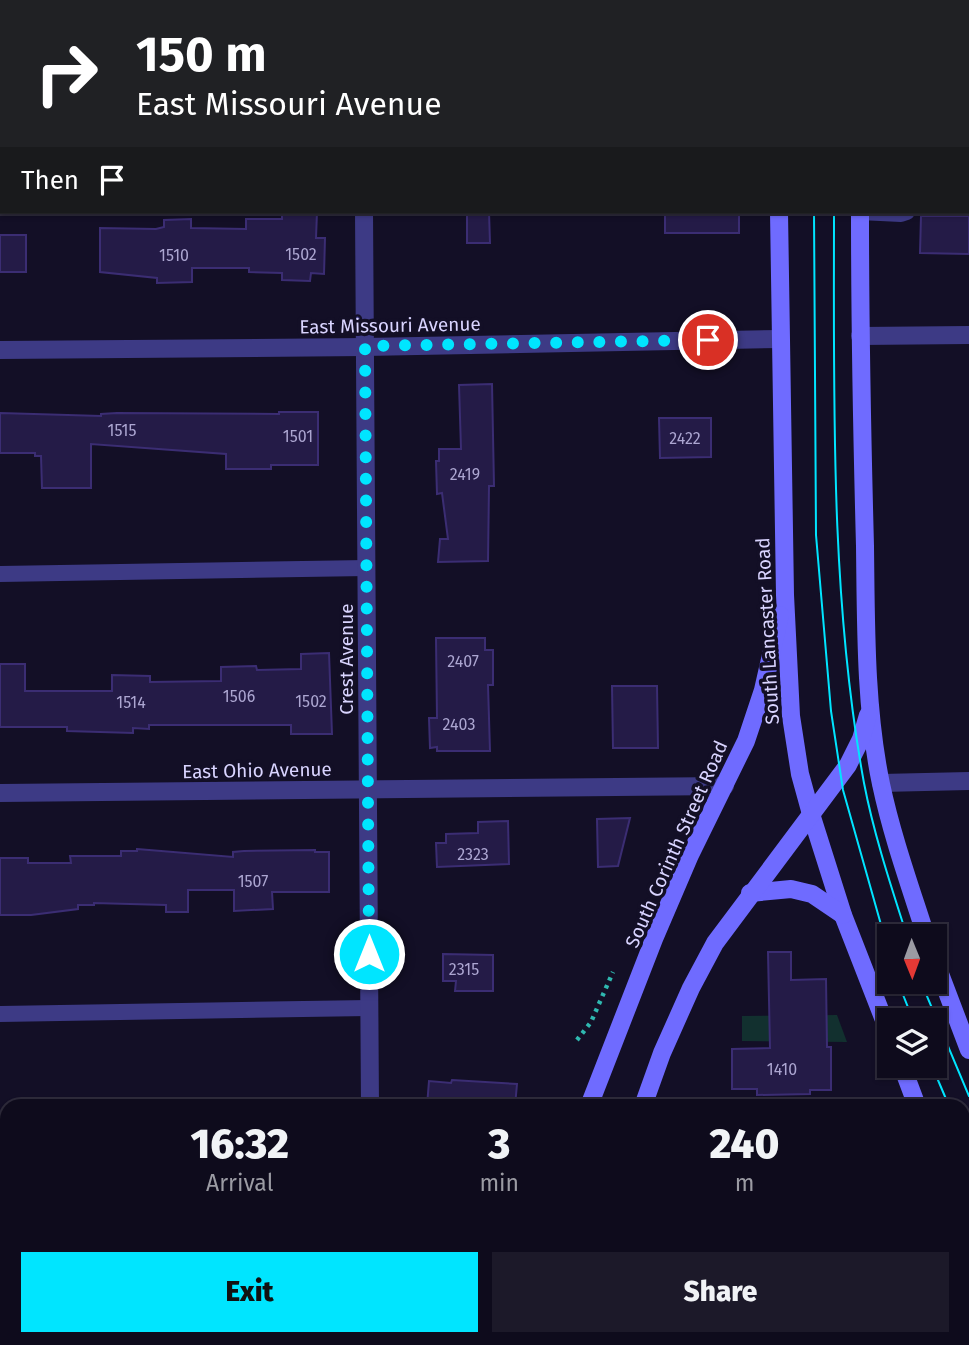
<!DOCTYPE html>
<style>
:root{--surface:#0e0b1c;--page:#1c1929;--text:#f1f3f6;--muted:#9b9ba3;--line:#2e2b3b;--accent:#00e5ff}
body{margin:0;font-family:"Fira Sans",sans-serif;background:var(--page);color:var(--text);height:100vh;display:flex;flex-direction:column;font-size:26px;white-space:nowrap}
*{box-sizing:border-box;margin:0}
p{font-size:23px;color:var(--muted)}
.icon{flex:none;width:38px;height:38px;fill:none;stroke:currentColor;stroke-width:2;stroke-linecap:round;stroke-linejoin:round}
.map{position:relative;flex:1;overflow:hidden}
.panel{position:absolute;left:0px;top:1099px;width:970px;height:247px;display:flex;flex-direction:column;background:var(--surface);border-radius:21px 21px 0 0;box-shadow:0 2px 5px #0004,0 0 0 2px var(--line)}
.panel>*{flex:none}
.guide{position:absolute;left:0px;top:0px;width:970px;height:214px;box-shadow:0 2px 5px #0004,0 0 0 2px var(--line);background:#202124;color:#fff;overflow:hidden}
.needle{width:46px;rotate:179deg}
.tools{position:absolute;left:877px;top:924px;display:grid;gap:14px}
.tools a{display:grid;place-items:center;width:70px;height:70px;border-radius:0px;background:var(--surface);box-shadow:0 2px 5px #0004,0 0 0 2px var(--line);font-size:35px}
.pin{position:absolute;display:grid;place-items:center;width:60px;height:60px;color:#fff;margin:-30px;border:4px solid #fff;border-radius:50%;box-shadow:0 2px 7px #0007}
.me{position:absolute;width:77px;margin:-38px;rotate:0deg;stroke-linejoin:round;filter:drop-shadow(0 0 5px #0008)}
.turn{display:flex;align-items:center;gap:24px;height:147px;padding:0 21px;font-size:32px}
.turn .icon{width:91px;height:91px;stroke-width:2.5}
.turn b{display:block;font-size:49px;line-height:60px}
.then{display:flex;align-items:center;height:66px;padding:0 21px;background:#0003;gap:14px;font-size:26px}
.eta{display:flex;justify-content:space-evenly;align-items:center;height:119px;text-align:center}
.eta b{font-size:42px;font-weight:800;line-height:49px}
.cta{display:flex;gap:14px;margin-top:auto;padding:14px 21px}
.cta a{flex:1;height:80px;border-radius:0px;background:var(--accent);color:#111;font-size:28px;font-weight:800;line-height:80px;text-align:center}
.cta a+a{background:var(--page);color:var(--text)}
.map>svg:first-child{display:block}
.green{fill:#12302f}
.building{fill:#241b47;stroke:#3b2d73;stroke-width:2}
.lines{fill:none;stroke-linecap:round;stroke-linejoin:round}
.path{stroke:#2fb8b0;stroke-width:4.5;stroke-dasharray:3.5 5;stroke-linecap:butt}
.service{stroke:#3d3a85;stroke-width:16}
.minor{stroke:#3d3a85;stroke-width:18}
.secondary{stroke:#6f6bff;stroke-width:18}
.tram{stroke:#00e5ff;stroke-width:2}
.route{stroke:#00e5ff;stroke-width:12;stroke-dasharray:0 21.6}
.labels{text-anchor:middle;stroke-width:7;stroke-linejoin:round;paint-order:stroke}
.number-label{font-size:16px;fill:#aca6d1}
.street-label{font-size:19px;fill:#d9d4ff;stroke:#130f26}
</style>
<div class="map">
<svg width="969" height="1345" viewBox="0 0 969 1345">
<rect width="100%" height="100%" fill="#130f26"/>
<!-- green -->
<polygon class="green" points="837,1015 847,1042 742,1041 742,1016"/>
<!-- building -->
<g class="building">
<polygon points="282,212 317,212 316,238 325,238 324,274 311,273 310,281 282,280 282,273 249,272 249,268 192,268 192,282 157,283 157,278 100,272 100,228 156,229 164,227 164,220 191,219 191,228 246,229 246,219 282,219"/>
<polygon points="467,212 489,212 490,243 467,243"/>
<rect x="665" y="212" width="74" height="21"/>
<polygon points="921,216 969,216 969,254 920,253"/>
<rect x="0" y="235" width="26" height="37"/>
<polygon points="492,384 494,486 489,486 488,561 438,562 440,539 448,539 442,493 437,494 436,461 439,461 439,449 461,449 459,385"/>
<polygon points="279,412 318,412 318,465 271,465 271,469 226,469 226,454 91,444 91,488 42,488 41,456 35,456 35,453 0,453 0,413 101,416 101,414 117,413 279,414"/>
<polygon points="659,418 711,418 711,457 660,458"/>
<polygon points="436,638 485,638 485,650 493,650 493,685 488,685 490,751 437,751 437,747 430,748 429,718 437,718"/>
<polygon points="329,653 332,734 291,734 291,725 149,725 149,729 133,728 133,733 67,731 67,727 0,727 0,664 25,664 25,691 112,691 112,675 150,676 150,682 221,681 221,667 256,666 257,670 301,669 301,654"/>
<polygon points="612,686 657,686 658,748 613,748"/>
<polygon points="630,818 618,866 598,867 597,819"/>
<polygon points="508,821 509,864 437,867 436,843 446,843 446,834 478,833 478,822"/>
<polygon points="137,849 233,857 233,852 244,851 315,850 315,852 329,852 329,892 272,892 273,909 234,911 234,890 188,890 188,912 166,912 166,905 94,903 94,905 78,905 78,909 31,915 0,915 0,858 28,858 28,863 71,863 70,856 121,856 121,851 137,851"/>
<polygon points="768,952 791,952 791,980 826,979 827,1047 831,1047 831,1090 810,1090 810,1094 757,1095 757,1089 732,1089 732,1049 770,1048"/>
<polygon points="443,954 493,955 493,991 455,991 456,981 443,981"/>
<polygon points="452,1080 517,1084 515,1106 427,1106 429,1081 451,1083"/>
</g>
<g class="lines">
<!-- path -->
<g class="path">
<polyline points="577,1040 591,1022 613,972"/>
<polyline points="965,1209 969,1209"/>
</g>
<!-- service -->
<g class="service">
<polyline points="0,128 2,128"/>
<polyline points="968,204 969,205"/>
<polyline points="860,212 901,214 907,212"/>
<polyline points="0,574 367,568"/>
<polyline points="0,1014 369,1008"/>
<polyline points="371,1339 375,1345"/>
<polyline points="791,1339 791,1345"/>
<polyline points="464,1345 464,1339"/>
<polyline points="639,1345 729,1343 729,1339"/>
</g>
<!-- minor -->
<g class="minor">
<polyline points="361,0 361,2"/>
<polyline points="364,212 370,1106"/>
<polyline points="860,336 969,335"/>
<polyline points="0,350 365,347 780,339"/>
<polyline points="881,783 969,781"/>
<polyline points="0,793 725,786"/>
<polyline points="225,1345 225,1339"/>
</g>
<!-- secondary -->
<g class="secondary">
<polyline points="779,0 779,2"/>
<polyline points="862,2 862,0"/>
<polyline points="779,212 785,595 791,716 800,774 811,814 843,915 889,1033"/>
<path d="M860 212C860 323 862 434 865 546 866 623 865 708 881 784 892 836 910 886 926 936"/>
<polyline points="750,893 791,889 812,894 843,915"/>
<polyline points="934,958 969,1050"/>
<polyline points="902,1066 917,1106"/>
<polyline points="589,1106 654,939 690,855 746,741 763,690 780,615"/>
<polyline points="643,1106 662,1053 691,988 715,943 848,765 861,739 868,715"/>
<polyline points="962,1238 969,1238"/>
<polyline points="0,1247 7,1247"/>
<polyline points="962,1289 969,1289"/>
<polyline points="0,1297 7,1297"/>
<polyline points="526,1345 527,1339"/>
<polyline points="585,1345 586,1339"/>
</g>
<!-- tram -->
<g class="tram">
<polyline points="814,0 814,2"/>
<polyline points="834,0 834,2"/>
<polyline points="814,212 816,535 831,711 843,790 889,953"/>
<path d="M834 212C834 399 830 598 864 783 874 835 891 886 907 936"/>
<polyline points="898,982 913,1020"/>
<polyline points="921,982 969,1096"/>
<polyline points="932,1066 949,1106"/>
<polyline points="962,1138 969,1154"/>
</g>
</g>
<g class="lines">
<!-- route -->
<polyline class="route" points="369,954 365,346 708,340"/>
</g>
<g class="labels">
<!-- number labels -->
<g class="number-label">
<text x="301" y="260">1502</text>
<text x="174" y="261">1510</text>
<text x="122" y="436">1515</text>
<text x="298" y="442">1501</text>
<text x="685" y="444">2422</text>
<text x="465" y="480">2419</text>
<text x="463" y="667">2407</text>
<text x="239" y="702">1506</text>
<text x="311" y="707">1502</text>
<text x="131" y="708">1514</text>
<text x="459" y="730">2403</text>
<text x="473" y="860">2323</text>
<text x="253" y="887">1507</text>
<text x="464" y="975">2315</text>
<text x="782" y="1075">1410</text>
</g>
<!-- street labels -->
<g class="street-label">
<text transform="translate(390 325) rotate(-1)" y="7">East Missouri Avenue</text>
<text transform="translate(767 631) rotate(-93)" y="7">South Lancaster Road</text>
<text transform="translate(346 659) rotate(-90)" y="7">Crest Avenue</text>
<text transform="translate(257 770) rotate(-1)" y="7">East Ohio Avenue</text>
<text transform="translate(676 844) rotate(-66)" y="7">South Corinth Street Road</text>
</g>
</g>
</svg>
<div class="tools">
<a><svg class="needle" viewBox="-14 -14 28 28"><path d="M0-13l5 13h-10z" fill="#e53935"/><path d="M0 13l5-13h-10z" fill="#9b9ba3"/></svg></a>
<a><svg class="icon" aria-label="layers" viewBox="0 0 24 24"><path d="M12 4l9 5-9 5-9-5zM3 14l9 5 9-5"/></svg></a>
</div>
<div class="pin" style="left:708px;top:340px;background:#d93025"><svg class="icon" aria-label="arrive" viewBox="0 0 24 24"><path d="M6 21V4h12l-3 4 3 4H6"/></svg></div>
<svg class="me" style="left:369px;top:954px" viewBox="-20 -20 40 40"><circle r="17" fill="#00e5ff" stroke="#fff" stroke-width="3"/><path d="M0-11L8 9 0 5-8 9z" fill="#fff"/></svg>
<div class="guide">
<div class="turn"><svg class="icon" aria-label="right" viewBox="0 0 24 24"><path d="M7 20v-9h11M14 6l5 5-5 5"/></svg><div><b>150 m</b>East Missouri Avenue</div></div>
<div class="then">Then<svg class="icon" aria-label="arrive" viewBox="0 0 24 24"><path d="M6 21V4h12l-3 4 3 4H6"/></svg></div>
</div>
<section class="panel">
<div class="eta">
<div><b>16:32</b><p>Arrival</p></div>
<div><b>3</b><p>min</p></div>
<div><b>240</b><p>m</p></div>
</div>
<div class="cta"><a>Exit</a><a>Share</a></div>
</section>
</div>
